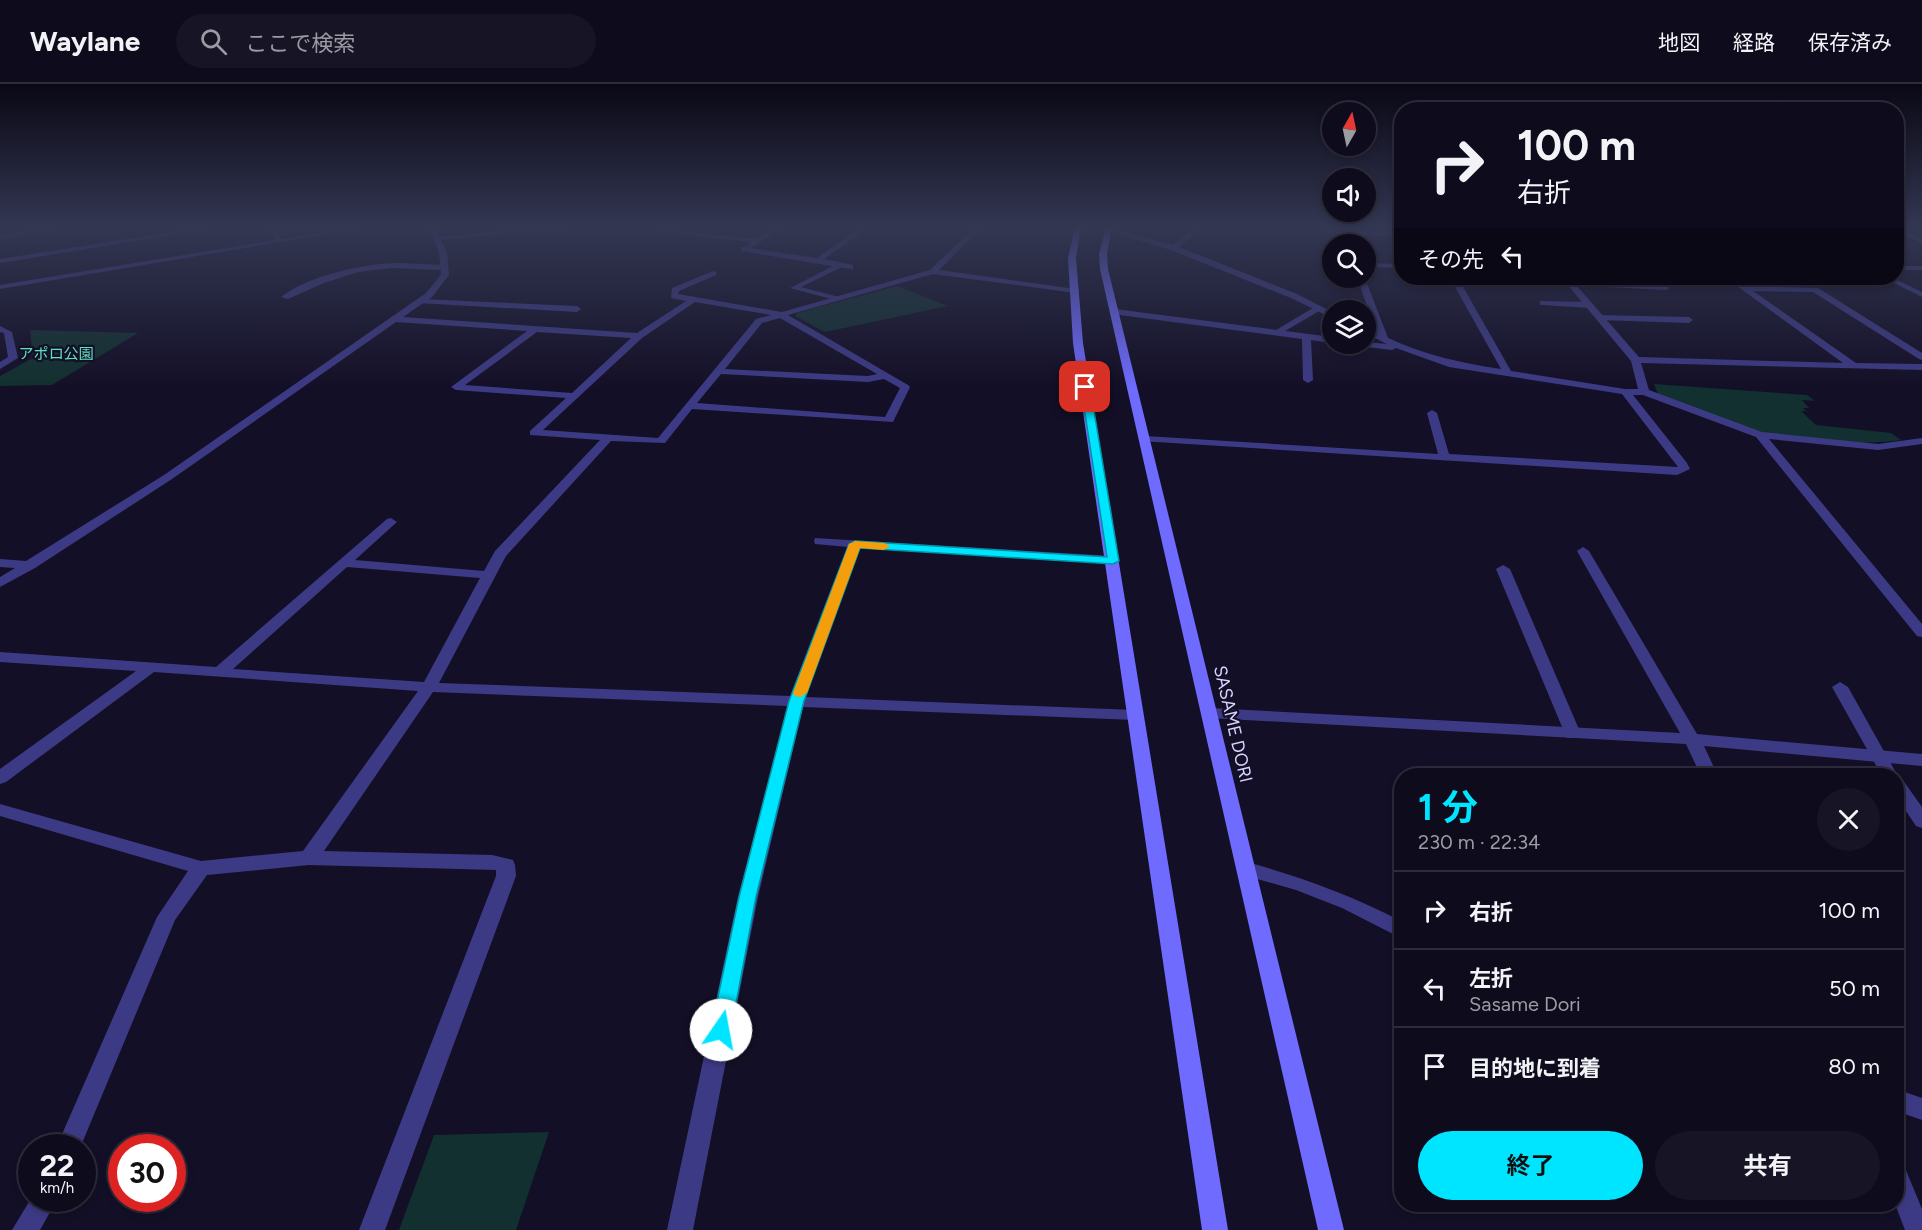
<!DOCTYPE html>
<html lang="ja">
<meta charset="utf-8">
<style>
:root{--surface:#0e0b1c;--page:#171425;--text:#f1f3f6;--muted:#9b9ba3;--line:#2e2b3b;--accent:#00e5ff}
body{margin:0;font-family:Figtree,"Noto Sans JP",sans-serif;background:var(--page);color:var(--text);height:100vh;display:flex;flex-direction:column;font-size:22px;white-space:nowrap}
*{box-sizing:border-box;margin:0}
p{font-size:20px;color:var(--muted)}
.icon{flex:none;width:33px;height:33px;fill:none;stroke:currentColor;stroke-width:2;stroke-linecap:round;stroke-linejoin:round}
.map{position:relative;flex:1;overflow:hidden}
.drawer{position:absolute;left:1394px;top:684px;width:510px;height:444px;display:flex;flex-direction:column;background:var(--surface);border-radius:24px;box-shadow:0 3px 9px #0003,0 0 0 2px var(--line)}
.drawer>*{flex:none}
.hud{position:absolute;left:1394px;top:18px;width:510px;height:183px;border-radius:24px;box-shadow:0 3px 9px #0003,0 0 0 2px var(--line);background:#0e0b1c;color:var(--text);overflow:hidden}
.needle{width:39px;rotate:9deg}
.buttons{position:absolute;left:1322px;top:18px;display:grid;gap:12px}
.buttons a{display:grid;place-items:center;width:54px;height:54px;border-radius:50%;background:var(--surface);box-shadow:0 3px 9px #0003,0 0 0 2px var(--line);font-size:30px}
.speed{position:absolute;left:18px;top:1050px;display:flex;gap:12px;font-size:30px;font-weight:700;text-align:center}
.speed>*{display:grid;place-content:center;width:78px;height:78px;border-radius:50%;background:var(--surface);box-shadow:0 3px 9px #0003,0 0 0 2px var(--line);line-height:1}
.speed small{font-size:15px;font-weight:400}
.speed .limit{border:9px solid #d22;background:#fff;color:#111}
.pin{position:absolute;display:grid;place-items:center;width:51px;height:51px;color:#fff;margin:-26px;border-radius:12px;box-shadow:0 3px 9px #0006}
.me{position:absolute;width:66px;margin:-33px;rotate:12deg;stroke-linejoin:round;filter:drop-shadow(0 0 4px #0008)}
.turn{display:flex;align-items:center;gap:21px;height:126px;padding:0 24px;font-size:27px}
.turn .icon{width:78px;height:78px;stroke-width:2.5}
.turn b{display:block;font-size:42px;line-height:51px}
.then{display:flex;align-items:center;height:57px;padding:0 24px;background:#0003;gap:12px;font-size:22px}
.round{display:grid;place-items:center;flex:none;width:63px;height:63px;border-radius:32px;background:var(--page)}
.summary{display:flex;align-items:center;justify-content:space-between;height:102px;padding:0 24px}
h1{font-size:36px;font-weight:700;line-height:45px;color:var(--accent)}
.cta{display:flex;gap:12px;margin-top:auto;padding:12px 24px}
.cta a{flex:1;height:69px;border-radius:36px;background:var(--accent);color:#111;font-size:24px;font-weight:700;line-height:69px;text-align:center}
.cta a+a{background:var(--page);color:var(--text)}
ul{padding:0;list-style:none}
li{display:flex;align-items:center;gap:18px;height:78px;padding:0 24px;border-top:2px solid var(--line)}
li div{flex:1}
li b{display:block;font-size:22px}
li em{font-style:normal}
header{display:flex;align-items:center;gap:36px;box-sizing:border-box;height:84px;padding:0 30px;background:var(--surface);border-bottom:2px solid var(--line)}
header strong{font-size:28px}
nav{display:flex;gap:33px;margin-inline-start:auto;font-size:21px}
.search{width:420px;height:54px;background:var(--page);display:flex;align-items:center;gap:15px;box-sizing:border-box;padding:0 21px;border-radius:33px;color:var(--muted);font-size:22px}
.map>svg:first-child{display:block}
.green{fill:#12302f}
.lines{fill:none;stroke-linecap:round;stroke-linejoin:round}
.lane{fill:#3d3a85;fill-rule:evenodd}
.street{fill:#3d3a85;fill-rule:evenodd}
.secondary{fill:#6f6bff;fill-rule:evenodd}
.route{fill:#00e5ff;stroke:#0095a6;stroke-width:1.5}
.slow{fill:#f59e0b}
.labels{text-anchor:middle;stroke-width:4.5;stroke-linejoin:round;paint-order:stroke}
.far-park-label{font-size:15px;fill:#5fe0c0;stroke:#130f26}
.street-label{font-size:18px;fill:#d9d4ff;stroke:#130f26}
</style>
<header>
<strong>Waylane</strong>
<div class="search"><svg class="icon" aria-label="search" viewBox="0 0 24 24"><circle cx="10" cy="10" r="6"/><path d="M15 15l6 6"/></svg>ここで検索</div>
<nav><a>地図</a><a>経路</a><a>保存済み</a></nav>
</header>
<div class="map">
<svg width="1922" height="1146" viewBox="0 0 1922 1146">
<rect width="100%" height="100%" fill="#130f26"/>
<!-- green -->
<g class="green">
<polygon points="277,143 354,143 296,153 283,152"/>
<polygon points="897,202 948,222 825,248 795,232 797,229"/>
<polygon points="30,246 138,249 52,301 0,302 0,292 33,274"/>
<path d="M1654 300 1807 311 1815 317 1802 316 1809 324H1803L1806 327H1801L1816 341 1891 349 1901 356C1863 362 1794 358 1758 347 1724 336 1691 322 1658 310Z"/>
<polygon points="549,1048 516,1146 399,1146 434,1051"/>
</g>
<g class="lines">
<!-- lane -->
<g class="lane">
<path d="M399 179 445 181 449 183 437 186 392 184 358 188 324 199 288 215 281 213C307 192 366 179 399 179Z"/>
<polygon points="839,179 846,181 801,203 839,213 839,217 790,204"/>
<polygon points="1884,194 1893,194 1922,208 1922,213"/>
<polygon points="1571,197 1666,202 1670,204 1666,206 1568,201 1567,199"/>
<polygon points="421,215 577,222 581,225 577,228 418,219 417,217"/>
<polygon points="1540,217 1590,218 1594,221 1590,224 1543,221 1540,221"/>
<polygon points="1318,221 1321,222 1321,226 1278,251 1271,249"/>
<polygon points="1597,231 1689,233 1693,236 1689,239 1600,236 1596,233"/>
<polygon points="1503,481 1510,485 1581,650 1579,654 1567,654 1565,650 1496,485"/>
<polygon points="1840,598 1848,603 1899,694 1902,695 1922,723 1922,744 1916,742 1896,712 1896,692 1882,692 1832,603"/>
</g>
<!-- street -->
<g class="street">
<polygon points="51,143 69,143 0,155 0,151"/>
<polygon points="204,143 222,143 0,179 0,175"/>
<polygon points="265,143 272,143 283,155 354,143 371,143 0,205 0,201 276,156"/>
<path d="M428 143H435L439 152 551 143H585L441 156 447 168 449 191 432 213 403 233 637 249 686 217 671 214 672 204 713 187 717 189 716 191 679 207 678 210 782 228 930 186 975 143H982L939 186 1076 205 1080 207 1076 209 933 190 788 231 908 301 910 303 893 338 692 325 665 359 611 357 506 472 439 599 791 612 848 463 815 460 814 457 815 454 1113 472 1120 476 1113 480 860 463 806 613 1135 626 1141 627 1143 631 1141 635 1135 636 803 623 758 813 693 1146H667L738 813 788 622 433 608 324 767 492 771 513 776 515 781 516 792 385 1146H359L496 792V786L309 781 207 791 175 836 80 1064H56L157 833 188 787 0 732V720L201 777 303 767 418 607 154 588 6 698 0 700V685L136 587 0 578V568L216 583 387 435 391 434 397 438 355 476 484 487 495 467 600 356 530 351V347L566 314 456 306 451 303 527 247 396 238 172 395 35 484 0 503V493L15 484 0 483V475L26 477 164 391 426 209 441 191 439 168ZM695 218 771 231 756 235 658 354 543 346 642 254ZM780 234 877 290 868 292 725 285 762 239ZM537 248 631 254 572 309 465 301ZM721 290 868 298 884 295 900 304 885 333 697 319ZM347 483 480 494 424 598 233 585Z"/>
<polygon points="775,143 783,143 751,164 817,174 861,143 869,143 824,175 853,181 853,185 850,185 741,167 741,163 746,163 750,158 656,147 659,145 756,155"/>
<polygon points="1195,143 1202,143 1179,163 1297,210 1332,228 1332,234 1291,214 1171,166 1105,146 1108,144 1173,161"/>
<polygon points="1320,143 1401,149 1401,153 1333,150 1322,147"/>
<polygon points="1896,143 1922,154 1922,159 1896,148"/>
<polygon points="1365,179 1401,180 1401,184 1365,183"/>
<rect x="1896" y="182" width="26" height="4"/>
<path d="M1357 194H1365L1388 254C1425 271 1461 279 1501 285L1450 194H1458L1511 287 1625 305H1638L1631 277 1562 194H1570L1639 273 1843 279 1726 194H1734L1746 202 1818 204 1922 269V276L1919 275 1813 208 1753 207 1856 279 1922 280V286L1641 279 1649 306 1762 348 1878 360 1922 354V360L1878 366 1769 355 1922 540V553L1917 552 1756 353 1643 311H1633L1687 379 1690 385 1677 391 1141 357 1140 355 1145 352 1438 370 1427 329 1432 326 1437 329 1449 370 1678 383 1622 310 1449 283 1396 264 1392 266 1359 262 1358 260H1365V258L1387 260 1365 249V243L1377 249Z"/>
<polygon points="1115,225 1332,253 1332,259 1311,256 1313,296 1308,299 1303,296 1302,255 1112,230 1111,228"/>
<polygon points="0,242 12,248 18,274 0,285 0,278 8,273 4,249 0,248"/>
<polygon points="1583,463 1589,467 1697,650 1922,670 1922,682 1704,662 1718,692 1701,692 1686,660 1210,634 1204,633 1202,629 1204,625 1210,624 1680,649 1577,467"/>
<path d="M1247 778C1301 793 1351 811 1401 837V854L1342 824 1296 806 1240 790 1237 785 1240 780Z"/>
<polygon points="1896,1005 1922,1014 1922,1036 1896,1027"/>
<polygon points="1896,1081 1905,1084 1922,1125 1922,1146 1905,1146 1895,1120"/>
<polygon points="32,1113 58,1114 40,1146 12,1146"/>
</g>
<!-- secondary -->
<g class="secondary">
<polygon points="1075,143 1081,143 1076,174 1083,259 1228,1146 1202,1146 1073,259 1068,174"/>
<polygon points="1106,143 1112,143 1107,170 1108,185 1344,1146 1318,1146 1100,185 1099,170"/>
</g>
</g>
<!-- sky -->
<linearGradient id="sky" x2="0" y2="1"><stop stop-color="#0a0815"/><stop offset="0.47" stop-color="#333752"/><stop offset="1" stop-color="#333752" stop-opacity="0"/></linearGradient>
<rect width="1922" height="304" fill="url(#sky)"/>
<!-- route -->
<polygon class="route" points="1085,300 1090,303 1119,477 1113,480 860,464 804,617 756,813 731,946 728,952 721,954 714,952 711,946 739,813 789,617 849,460 855,457 1107,473 1081,303"/>
<!-- slow -->
<polygon class="slow" points="855,457 884,459 890,462 884,466 860,464 807,609 800,613 795,612 793,609 849,460"/>
<g class="labels">
<!-- far-park labels -->
<g class="far-park-label">
<text x="56" y="275">アポロ公園</text>
</g>
<!-- street labels -->
<g class="street-label">
<text transform="translate(1233 640) rotate(77)" y="6">SASAME DORI</text>
</g>
</g>
</svg>
<div class="buttons">
<a><svg class="needle" viewBox="-14 -14 28 28"><path d="M0-13l5 13h-10z" fill="#e53935"/><path d="M0 13l5-13h-10z" fill="#9b9ba3"/></svg></a>
<a><svg class="icon" aria-label="sound" viewBox="0 0 24 24"><path d="M4 9h4l5-4v14l-5-4H4zM17 9q2 3 0 6"/></svg></a>
<a><svg class="icon" aria-label="search" viewBox="0 0 24 24"><circle cx="10" cy="10" r="6"/><path d="M15 15l6 6"/></svg></a>
<a><svg class="icon" aria-label="layers" viewBox="0 0 24 24"><path d="M12 4l9 5-9 5-9-5zM3 14l9 5 9-5"/></svg></a>
</div>
<div class="speed"><div>22<small>km/h</small></div><div class="limit">30</div></div>
<div class="pin" style="left:1085px;top:303px;background:#d93025"><svg class="icon" aria-label="arrive" viewBox="0 0 24 24"><path d="M6 21V4h12l-3 4 3 4H6"/></svg></div>
<svg class="me" style="left:721px;top:946px" viewBox="-20 -20 40 40"><circle r="19" fill="#fff"/><path d="M0-13L10 11 0 6-10 11z" fill="#00e5ff"/></svg>
<div class="hud">
<div class="turn"><svg class="icon" aria-label="right" viewBox="0 0 24 24"><path d="M7 20v-9h11M14 6l5 5-5 5"/></svg><div><b>100 m</b>右折</div></div>
<div class="then">その先<svg class="icon" aria-label="left" viewBox="0 0 24 24"><path d="M17 20v-9H6M10 6l-5 5 5 5"/></svg></div>
</div>
<section class="drawer">
<div class="summary"><div><h1>1 分</h1><p>230 m · 22:34</p></div><a class="round"><svg class="icon" aria-label="close" viewBox="0 0 24 24"><path d="M6 6l12 12M18 6L6 18"/></svg></a></div>
<ul>
<li><svg class="icon" aria-label="right" viewBox="0 0 24 24"><path d="M7 20v-9h11M14 6l5 5-5 5"/></svg><div><b>右折</b></div><em>100 m</em></li>
<li><svg class="icon" aria-label="left" viewBox="0 0 24 24"><path d="M17 20v-9H6M10 6l-5 5 5 5"/></svg><div><b>左折</b><p>Sasame Dori</p></div><em>50 m</em></li>
<li><svg class="icon" aria-label="arrive" viewBox="0 0 24 24"><path d="M6 21V4h12l-3 4 3 4H6"/></svg><div><b>目的地に到着</b></div><em>80 m</em></li>
</ul>
<div class="cta"><a>終了</a><a>共有</a></div>
</section>
</div>
